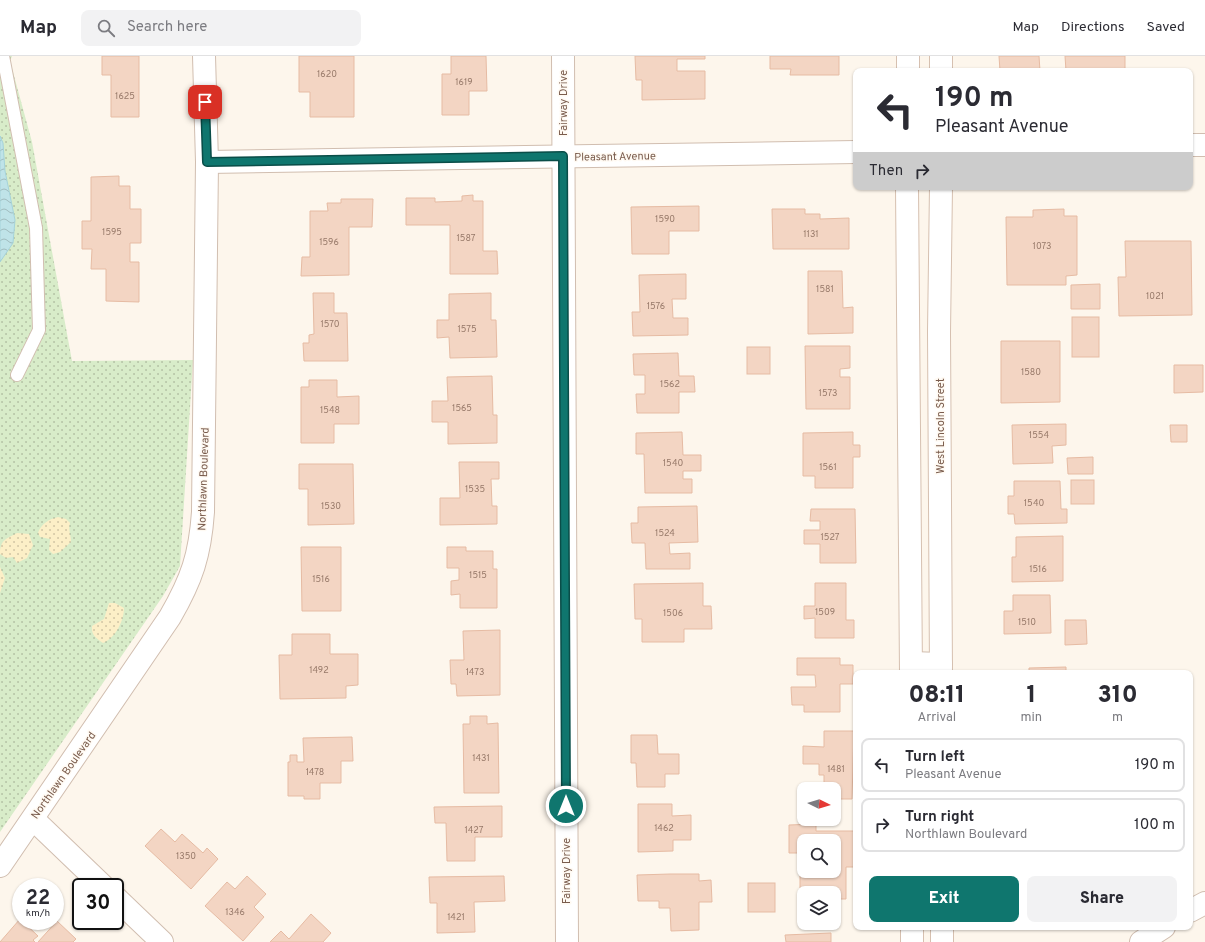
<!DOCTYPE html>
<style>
:root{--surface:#fff;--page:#f2f2f3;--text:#2b2b33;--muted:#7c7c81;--line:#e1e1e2;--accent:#0f766e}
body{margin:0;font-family:Overpass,sans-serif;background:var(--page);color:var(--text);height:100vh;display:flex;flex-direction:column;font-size:15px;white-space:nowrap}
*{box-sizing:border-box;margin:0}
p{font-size:13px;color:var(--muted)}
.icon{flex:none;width:22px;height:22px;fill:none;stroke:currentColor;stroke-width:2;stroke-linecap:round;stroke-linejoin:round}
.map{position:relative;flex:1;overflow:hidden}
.sheet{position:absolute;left:853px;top:614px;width:340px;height:260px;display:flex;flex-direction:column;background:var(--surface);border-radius:8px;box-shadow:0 1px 3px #0004}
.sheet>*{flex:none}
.hud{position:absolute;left:853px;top:12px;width:340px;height:122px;border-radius:8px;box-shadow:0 1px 3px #0004;background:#fff;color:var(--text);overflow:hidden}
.needle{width:26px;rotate:95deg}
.controls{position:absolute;left:797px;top:726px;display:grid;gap:8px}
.controls a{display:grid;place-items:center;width:44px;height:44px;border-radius:8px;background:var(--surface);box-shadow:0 1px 3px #0004;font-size:20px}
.speed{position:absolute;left:12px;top:822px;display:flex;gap:8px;font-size:20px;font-weight:700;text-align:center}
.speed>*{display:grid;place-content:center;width:52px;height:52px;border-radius:50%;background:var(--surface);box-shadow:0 1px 3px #0004;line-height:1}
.speed small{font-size:10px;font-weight:400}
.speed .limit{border:2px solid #111;border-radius:6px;background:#fff;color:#111}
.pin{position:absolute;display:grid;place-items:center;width:34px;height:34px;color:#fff;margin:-17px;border-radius:8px;box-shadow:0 2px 6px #0006}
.me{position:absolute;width:44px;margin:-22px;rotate:0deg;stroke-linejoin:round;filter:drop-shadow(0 0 3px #0008)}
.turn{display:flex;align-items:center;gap:14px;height:84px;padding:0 16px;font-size:18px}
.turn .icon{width:52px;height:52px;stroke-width:2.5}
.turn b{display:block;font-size:28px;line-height:34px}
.then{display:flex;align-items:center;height:38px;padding:0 16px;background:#0003;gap:8px;font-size:15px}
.eta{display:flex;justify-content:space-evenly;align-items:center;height:68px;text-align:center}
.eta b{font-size:24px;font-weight:800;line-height:28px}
.button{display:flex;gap:8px;margin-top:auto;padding:8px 16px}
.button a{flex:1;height:46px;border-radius:8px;background:var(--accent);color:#fff;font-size:16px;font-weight:800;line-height:46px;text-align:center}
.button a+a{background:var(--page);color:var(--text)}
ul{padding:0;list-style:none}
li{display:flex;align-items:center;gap:12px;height:54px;margin:0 8px 6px;padding:0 8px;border:2px solid var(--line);border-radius:8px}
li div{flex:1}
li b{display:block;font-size:15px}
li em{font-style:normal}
header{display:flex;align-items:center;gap:24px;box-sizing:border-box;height:56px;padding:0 20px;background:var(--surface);border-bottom:1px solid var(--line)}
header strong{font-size:19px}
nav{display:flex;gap:22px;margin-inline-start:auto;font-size:14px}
.search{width:280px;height:36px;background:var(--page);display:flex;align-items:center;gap:10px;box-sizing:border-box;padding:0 14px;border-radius:8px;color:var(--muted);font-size:15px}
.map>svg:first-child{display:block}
.grass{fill:url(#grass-dots)}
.sand{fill:url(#sand-dots)}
.water{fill:url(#water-waves);stroke:#a5d3da}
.building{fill:#f3d5c3;stroke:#e6bba3}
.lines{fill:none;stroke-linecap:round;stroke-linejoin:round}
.lane-casing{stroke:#d1beb0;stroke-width:14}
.street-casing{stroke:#d1beb0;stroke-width:24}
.secondary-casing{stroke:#d6c0b0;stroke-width:24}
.lane{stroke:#fff;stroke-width:12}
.street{stroke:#fff;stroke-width:22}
.secondary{stroke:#fff;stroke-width:22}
.route-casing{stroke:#0a4d48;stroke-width:10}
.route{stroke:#0f766e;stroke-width:7}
.labels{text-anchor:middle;stroke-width:3;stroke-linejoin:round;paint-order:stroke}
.number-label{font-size:9px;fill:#987a6a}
.street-label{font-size:11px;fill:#7a5c4d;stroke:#fffaf3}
</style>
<header>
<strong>Map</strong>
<div class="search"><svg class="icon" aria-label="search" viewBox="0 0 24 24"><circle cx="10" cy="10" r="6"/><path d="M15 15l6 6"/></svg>Search here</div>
<nav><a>Map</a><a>Directions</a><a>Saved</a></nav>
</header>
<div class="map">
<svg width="1205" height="886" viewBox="0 0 1205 886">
<defs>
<pattern id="grass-dots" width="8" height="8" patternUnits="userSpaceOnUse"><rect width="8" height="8" fill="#d8ecc9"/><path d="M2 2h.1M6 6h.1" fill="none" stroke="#b4c2a5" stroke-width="1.8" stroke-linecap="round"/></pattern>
<pattern id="sand-dots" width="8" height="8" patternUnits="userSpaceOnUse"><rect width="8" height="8" fill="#fcefc7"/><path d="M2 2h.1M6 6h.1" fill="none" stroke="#d1c5a4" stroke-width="1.8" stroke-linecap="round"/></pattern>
<pattern id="water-waves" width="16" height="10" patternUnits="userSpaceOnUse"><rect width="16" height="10" fill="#bfe3e8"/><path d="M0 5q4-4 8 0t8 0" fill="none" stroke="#a0bbbe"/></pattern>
</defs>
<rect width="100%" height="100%" fill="#fdf6ec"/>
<!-- grass -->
<polygon class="grass" points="0,0 12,0 10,5 32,86 72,305 193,304 180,510 163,540 0,776"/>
<!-- sand -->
<g class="sand">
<path d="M58 461 66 463 70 467C68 474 71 479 71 486L60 496 53 498 49 494 50 483 40 481 38 477C41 468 49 463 58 461Z"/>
<path d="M17 477 29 478 33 489 27 502 17 507 13 501 6 502 0 498C0 484 6 483 17 477Z"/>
<polygon points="0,511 5,522 0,537"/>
<path d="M109 547H115L124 552C124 564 116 582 103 587 96 582 91 579 92 570L104 563Z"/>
</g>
<!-- water -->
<polygon class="water" points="0,80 3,87 5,115 15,164 13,187 0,206"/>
<!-- building -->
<g class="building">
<polygon points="102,0 139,0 139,61 111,61 111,19 102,19"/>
<polygon points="299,0 354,0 354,61 310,61 310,36 299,36"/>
<polygon points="451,0 486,0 487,35 469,35 469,59 442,59 442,18 451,18"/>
<polygon points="635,0 705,0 705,3 677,3 677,15 705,15 705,43 642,44 642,24 636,24"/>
<polygon points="770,0 839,0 839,19 790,19 791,13 770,13"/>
<polygon points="999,0 1039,0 1040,15 1000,15"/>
<polygon points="1065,0 1125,0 1125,15 1066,15"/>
<polygon points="119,120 119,130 130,130 130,153 141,153 141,187 130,187 130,206 139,206 139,246 106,245 106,213 91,213 92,193 82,193 82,165 91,165 91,121"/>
<polygon points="473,139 473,145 483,145 483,195 497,195 498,218 450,218 450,169 406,169 406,142 435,142 435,146 462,145 462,140"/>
<polygon points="341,143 373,143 372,171 349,171 349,219 301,220 302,201 310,201 310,155 328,155 327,147 341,147"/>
<polygon points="699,150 699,175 669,175 669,198 632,198 631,151"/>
<polygon points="772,153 805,153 805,158 820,158 820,163 849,162 849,193 773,193"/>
<polygon points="1064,153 1064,160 1077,160 1077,219 1066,220 1066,229 1007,229 1006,161 1033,161 1033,154"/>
<polygon points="1125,185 1191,185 1192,259 1119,260 1118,221 1126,221"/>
<polygon points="808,215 842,215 843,252 853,251 853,277 808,278"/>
<polygon points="686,218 686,243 672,243 673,262 688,262 688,279 633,280 632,256 640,256 639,219"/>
<polygon points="1100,228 1100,253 1071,253 1071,229"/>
<polygon points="313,237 334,237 334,257 347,257 348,305 304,305 303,287 309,287 309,279 314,278"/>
<polygon points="491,237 491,264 496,264 497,301 450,302 449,281 437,282 437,264 449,264 449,238"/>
<rect x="1072" y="261" width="27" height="40"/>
<polygon points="1001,285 1060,285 1060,346 1001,347"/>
<polygon points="805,290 850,290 850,312 840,313 840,321 850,321 850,353 806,353"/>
<rect x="747" y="291" width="23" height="27"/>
<polygon points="678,297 679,320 694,320 695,336 679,336 679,357 637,357 636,338 645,338 645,319 634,319 633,298"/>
<polygon points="1174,309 1203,309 1203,336 1174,337"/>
<polygon points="492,320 493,359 497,359 497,387 448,388 448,366 432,366 432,345 448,345 447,321"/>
<polygon points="309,324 337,324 337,341 359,340 359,368 334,368 334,387 301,387 301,331 309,331"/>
<polygon points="1066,368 1066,389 1052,390 1053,407 1013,408 1012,369"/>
<polygon points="1170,369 1187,369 1187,386 1171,386"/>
<polygon points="682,376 683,399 701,399 701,415 683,415 683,423 692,423 692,437 645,437 644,398 636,398 636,377"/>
<polygon points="853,376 853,389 860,389 860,401 853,401 853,432 815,432 815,420 803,420 803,377"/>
<polygon points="1093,401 1093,418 1068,418 1067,402"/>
<polygon points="459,406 499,406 499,423 491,423 492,450 497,450 497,468 440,469 440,442 460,442"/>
<polygon points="299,408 353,408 354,468 308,469 308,433 299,433"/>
<rect x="1071" y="424" width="23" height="24"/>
<polygon points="1014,425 1060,425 1061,453 1067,453 1067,467 1015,468 1014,458 1008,458 1008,440 1014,440"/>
<polygon points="697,450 698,486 669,487 670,498 690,497 690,513 646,513 645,487 632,487 631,467 638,467 638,451"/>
<polygon points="811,453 855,453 856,507 820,507 820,488 804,488 804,474 820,474 820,465 810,465"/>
<polygon points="1063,480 1063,525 1012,526 1012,501 1016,501 1016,481"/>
<polygon points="301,491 341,491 341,555 302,555"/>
<polygon points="447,491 466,491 466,495 493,495 493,513 497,513 497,552 460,552 460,538 451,539 451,525 459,524 459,512 447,512"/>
<polygon points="703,527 703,550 711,550 712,573 684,573 684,586 642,586 642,563 635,563 634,528"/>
<polygon points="815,527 846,527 846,564 854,564 854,582 815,582 815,562 804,563 804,550 815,550"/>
<polygon points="1013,539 1050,539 1051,577 1004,578 1004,555 1013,555"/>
<polygon points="1065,564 1086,564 1087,588 1065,589"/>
<polygon points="500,574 500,639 457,640 456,628 451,628 450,604 464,604 463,575"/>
<polygon points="292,578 330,578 330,598 358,598 358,629 346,630 346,642 280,643 279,599 292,599"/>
<polygon points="797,602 840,602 840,609 853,609 853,628 840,628 840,656 804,656 804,649 792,649 791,631 816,631 815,619 797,619"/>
<polygon points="1066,611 1066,617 1029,617 1029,612"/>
<polygon points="470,660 487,660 487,668 498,667 499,737 464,737 463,668 470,668"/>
<polygon points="824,675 854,675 852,743 834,743 834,733 824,733 824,719 819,719 819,708 803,708 803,690 824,691"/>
<polygon points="631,679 657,679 658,698 679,698 679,718 665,718 665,731 637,731 636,707 631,707"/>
<polygon points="352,681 353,705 341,705 341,727 320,727 320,743 304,743 304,740 288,740 288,706 290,706 290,699 297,699 297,706 304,706 303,682"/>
<polygon points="638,748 672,748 672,760 691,759 691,784 673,784 673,795 638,796"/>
<polygon points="502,750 502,781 475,781 475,805 447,805 446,767 435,767 434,751"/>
<polygon points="816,768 816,775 856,775 856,811 846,811 846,843 834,843 834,837 804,837 804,843 800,843 800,815 834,815 834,785 804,785 804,797 789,797 789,769"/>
<polygon points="161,773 175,786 182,778 203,797 207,792 218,803 191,833 145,790"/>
<polygon points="670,818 699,818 699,825 711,824 712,846 699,846 699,874 671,875 670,852 659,852 659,845 638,845 637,819"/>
<polygon points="247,820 266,838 254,851 264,861 243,885 205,850 227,826 235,833"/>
<polygon points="504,820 505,845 474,846 475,876 437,877 437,847 430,847 429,821"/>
<rect x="748" y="827" width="27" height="29"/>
<polygon points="311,858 331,877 323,886 270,886 281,875 289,883"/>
<polygon points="20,863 38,880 33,884 35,886 0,886"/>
<polygon points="57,865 76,883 73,886 38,886"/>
<polygon points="831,877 831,886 786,886 785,879"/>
</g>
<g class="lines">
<defs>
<polyline id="lane" points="3,0 36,172 39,274 17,319"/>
<g id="street">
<polyline points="563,0 567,886"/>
<polyline points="1190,89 1205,89"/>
<polyline points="207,106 856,96"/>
<polyline points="911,607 941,608"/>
<polyline points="33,763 104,831"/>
<path d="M0 810 170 561C192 523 200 499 203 456L207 106 204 0"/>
<polyline points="115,841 162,886"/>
<polyline points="1190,855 1205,847"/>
<polyline points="1141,886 1164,871"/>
</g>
<g id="secondary">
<polyline points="908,15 908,0"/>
<polyline points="941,15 941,0"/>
<polyline points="907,131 911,617"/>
<polyline points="941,131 939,276 941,617"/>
<polyline points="912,871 912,886"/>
<polyline points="942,871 942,886"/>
</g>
</defs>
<!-- lane casing -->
<use href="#lane" class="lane-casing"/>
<!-- street casing -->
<use href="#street" class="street-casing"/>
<!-- secondary casing -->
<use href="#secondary" class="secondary-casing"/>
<!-- lane -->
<use href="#lane" class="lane"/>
<!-- street -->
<use href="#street" class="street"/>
<!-- secondary -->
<use href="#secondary" class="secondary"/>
</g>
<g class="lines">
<defs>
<polyline id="route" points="205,46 207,106 563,100 566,750"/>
</defs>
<!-- route casing -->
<use href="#route" class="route-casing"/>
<!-- route -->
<use href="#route" class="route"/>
</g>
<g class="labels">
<!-- number labels -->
<g class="number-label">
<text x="327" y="21">1620</text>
<text x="464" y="29">1619</text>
<text x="125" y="43">1625</text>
<text x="665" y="166">1590</text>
<text x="112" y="179">1595</text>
<text x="811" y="181">1131</text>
<text x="466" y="185">1587</text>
<text x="329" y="189">1596</text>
<text x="1042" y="193">1073</text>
<text x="825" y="236">1581</text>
<text x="1155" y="243">1021</text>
<text x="656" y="253">1576</text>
<text x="330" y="271">1570</text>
<text x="467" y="276">1575</text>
<text x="1031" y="319">1580</text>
<text x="670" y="331">1562</text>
<text x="828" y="340">1573</text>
<text x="462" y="355">1565</text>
<text x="330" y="357">1548</text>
<text x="1039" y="382">1554</text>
<text x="673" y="410">1540</text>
<text x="828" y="414">1561</text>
<text x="475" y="436">1535</text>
<text x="1034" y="450">1540</text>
<text x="331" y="453">1530</text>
<text x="665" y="480">1524</text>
<text x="830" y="484">1527</text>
<text x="1038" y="516">1516</text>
<text x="478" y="522">1515</text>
<text x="321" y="526">1516</text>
<text x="825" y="559">1509</text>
<text x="673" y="560">1506</text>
<text x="1027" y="569">1510</text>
<text x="319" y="617">1492</text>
<text x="475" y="619">1473</text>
<text x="481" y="705">1431</text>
<text x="836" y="716">1481</text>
<text x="315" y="719">1478</text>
<text x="664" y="775">1462</text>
<text x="474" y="777">1427</text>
<text x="186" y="803">1350</text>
<text x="235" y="859">1346</text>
<text x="456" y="864">1421</text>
</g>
<!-- street labels -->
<g class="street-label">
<text transform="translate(563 47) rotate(-90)" y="4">Fairway Drive</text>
<text transform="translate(615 100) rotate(-1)" y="4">Pleasant Avenue</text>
<text transform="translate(940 370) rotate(-90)" y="4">West Lincoln Street</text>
<text transform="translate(203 423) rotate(-88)" y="4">Northlawn Boulevard</text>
<text transform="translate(63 719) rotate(-55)" y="4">Northlawn Boulevard</text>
<text transform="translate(566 815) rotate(-90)" y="4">Fairway Drive</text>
</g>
</g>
</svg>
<div class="controls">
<a><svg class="needle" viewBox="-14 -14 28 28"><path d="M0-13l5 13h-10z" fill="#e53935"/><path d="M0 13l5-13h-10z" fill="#7c7c81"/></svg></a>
<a><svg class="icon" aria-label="search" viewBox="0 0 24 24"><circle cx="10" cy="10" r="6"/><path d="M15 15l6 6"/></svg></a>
<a><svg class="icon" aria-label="layers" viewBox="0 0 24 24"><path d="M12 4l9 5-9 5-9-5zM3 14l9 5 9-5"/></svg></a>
</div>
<div class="speed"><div>22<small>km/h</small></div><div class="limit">30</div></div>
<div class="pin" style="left:205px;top:46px;background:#d93025"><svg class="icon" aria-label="arrive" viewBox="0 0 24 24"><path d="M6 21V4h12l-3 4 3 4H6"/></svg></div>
<svg class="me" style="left:566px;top:750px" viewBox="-20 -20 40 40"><circle r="17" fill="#0f766e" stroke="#fff" stroke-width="3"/><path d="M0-11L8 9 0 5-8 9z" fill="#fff"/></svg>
<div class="hud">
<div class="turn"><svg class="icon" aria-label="left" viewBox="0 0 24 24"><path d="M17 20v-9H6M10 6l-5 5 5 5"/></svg><div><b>190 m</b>Pleasant Avenue</div></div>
<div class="then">Then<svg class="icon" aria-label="right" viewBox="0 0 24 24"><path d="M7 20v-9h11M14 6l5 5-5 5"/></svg></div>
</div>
<section class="sheet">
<div class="eta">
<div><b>08:11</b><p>Arrival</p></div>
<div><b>1</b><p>min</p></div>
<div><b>310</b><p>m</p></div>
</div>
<ul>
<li><svg class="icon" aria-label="left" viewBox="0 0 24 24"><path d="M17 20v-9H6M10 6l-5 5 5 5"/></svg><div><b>Turn left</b><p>Pleasant Avenue</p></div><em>190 m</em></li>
<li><svg class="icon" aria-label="right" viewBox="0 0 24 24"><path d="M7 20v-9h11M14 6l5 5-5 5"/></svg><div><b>Turn right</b><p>Northlawn Boulevard</p></div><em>100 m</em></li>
</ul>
<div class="button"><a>Exit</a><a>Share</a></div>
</section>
</div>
